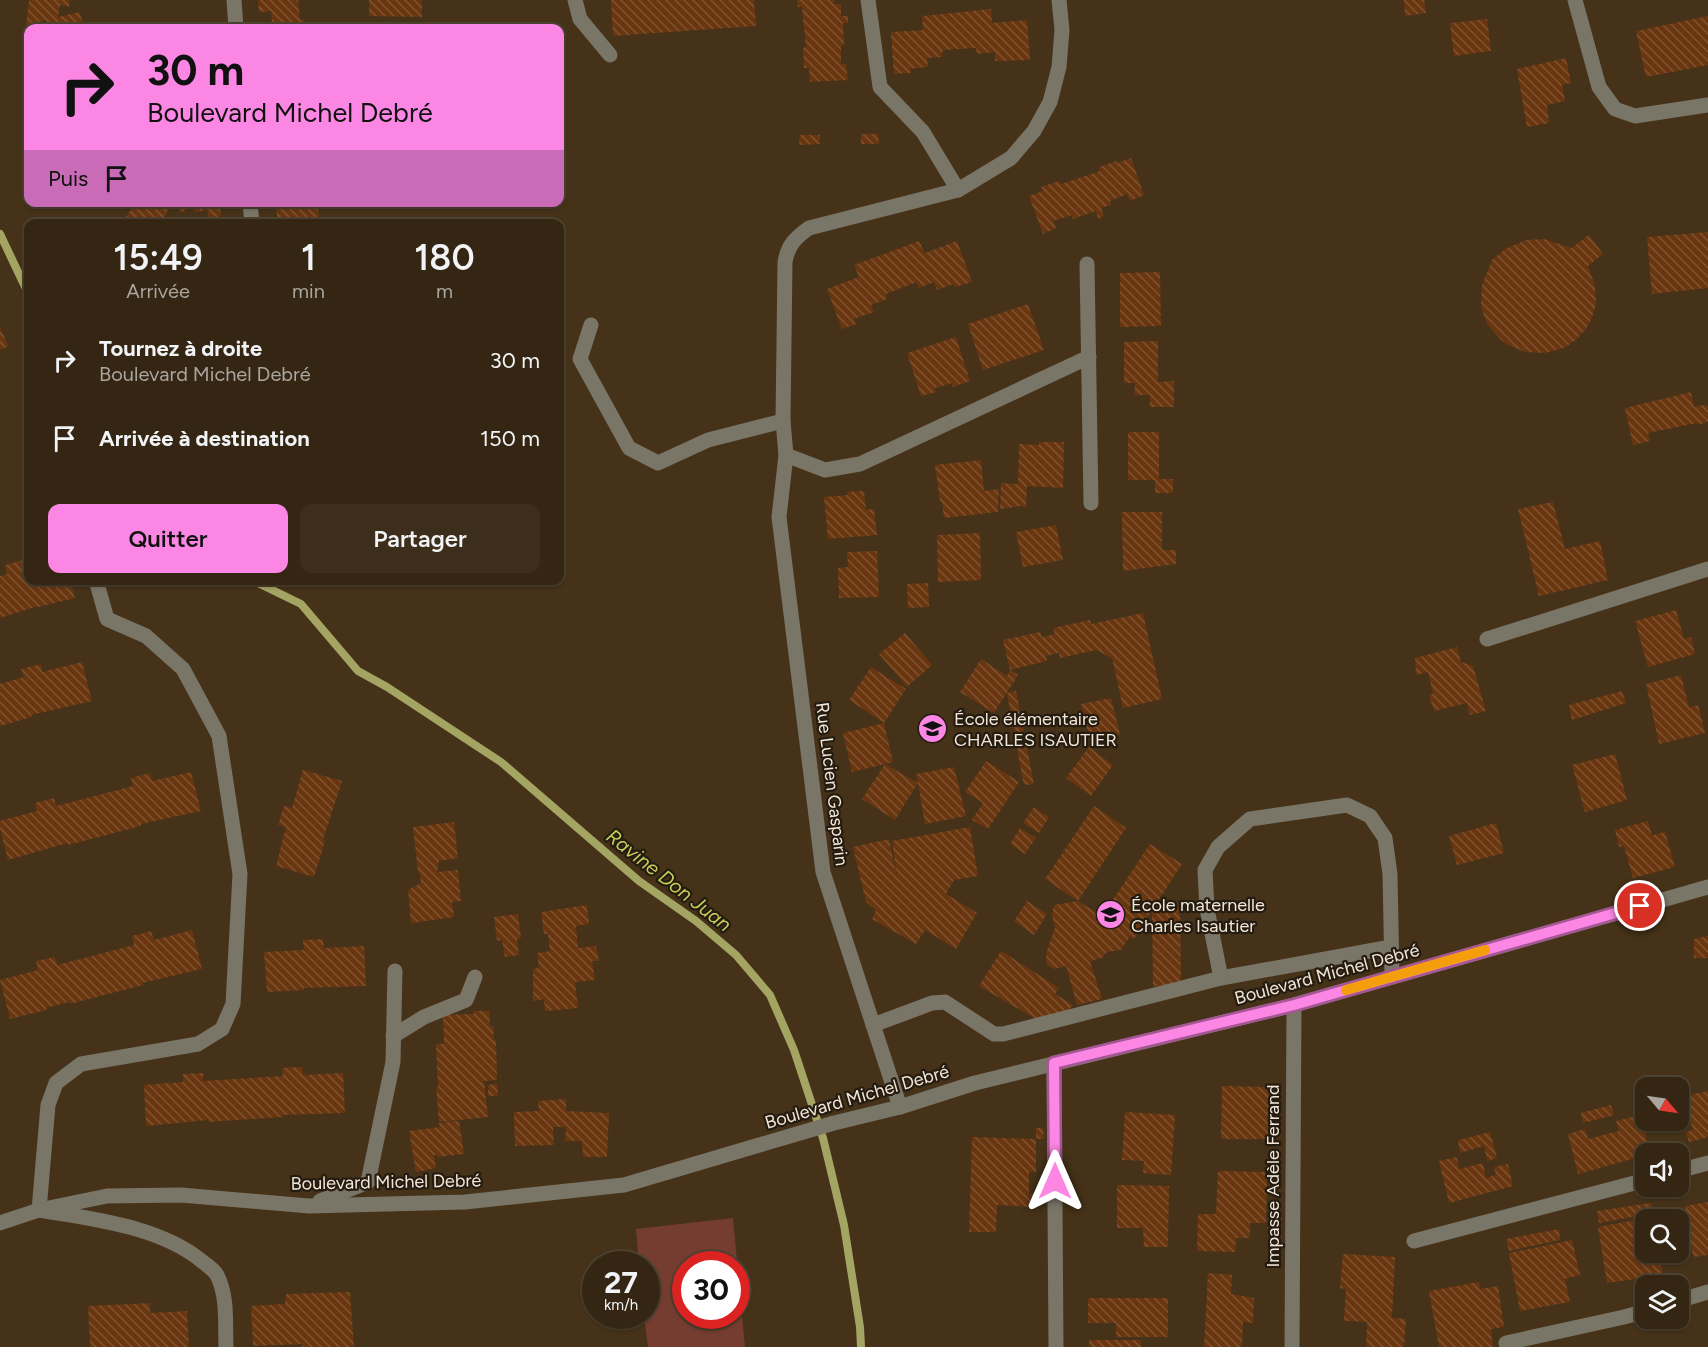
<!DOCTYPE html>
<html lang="fr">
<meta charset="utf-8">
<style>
:root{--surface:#342612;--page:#3c2e1b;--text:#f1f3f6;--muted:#a9a59f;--line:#4e4332;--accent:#fc86e4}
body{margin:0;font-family:Figtree,sans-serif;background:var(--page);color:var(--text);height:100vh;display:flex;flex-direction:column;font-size:22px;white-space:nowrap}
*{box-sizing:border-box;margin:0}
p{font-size:20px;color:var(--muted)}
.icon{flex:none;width:33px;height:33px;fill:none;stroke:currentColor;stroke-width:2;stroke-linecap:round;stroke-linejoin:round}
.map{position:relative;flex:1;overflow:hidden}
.drawer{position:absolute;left:24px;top:219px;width:540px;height:366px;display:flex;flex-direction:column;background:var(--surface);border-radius:12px;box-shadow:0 2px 4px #0004,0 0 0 2px var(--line)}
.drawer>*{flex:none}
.guide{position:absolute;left:24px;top:24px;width:540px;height:183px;border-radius:12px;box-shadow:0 2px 4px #0004,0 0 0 2px var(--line);background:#fc86e4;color:#111;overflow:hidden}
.needle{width:39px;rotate:119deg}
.controls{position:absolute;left:1635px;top:1077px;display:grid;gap:12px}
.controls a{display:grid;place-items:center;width:54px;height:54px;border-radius:12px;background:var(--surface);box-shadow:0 2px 4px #0004,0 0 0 2px var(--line);font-size:30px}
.speed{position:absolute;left:582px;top:1251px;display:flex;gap:12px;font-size:30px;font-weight:700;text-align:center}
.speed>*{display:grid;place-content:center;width:78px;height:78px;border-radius:50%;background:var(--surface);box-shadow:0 2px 4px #0004,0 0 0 2px var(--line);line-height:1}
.speed small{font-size:15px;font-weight:400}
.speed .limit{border:9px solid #d22;background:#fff;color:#111}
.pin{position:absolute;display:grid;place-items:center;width:51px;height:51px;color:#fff;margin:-26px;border:3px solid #fff;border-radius:50%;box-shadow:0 2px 6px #0007}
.me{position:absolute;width:66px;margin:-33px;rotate:0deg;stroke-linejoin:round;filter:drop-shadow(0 0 4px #0008)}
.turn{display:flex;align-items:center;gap:21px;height:126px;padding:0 24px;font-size:27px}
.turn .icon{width:78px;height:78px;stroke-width:2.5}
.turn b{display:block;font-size:42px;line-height:51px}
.then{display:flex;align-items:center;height:57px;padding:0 24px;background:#0003;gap:12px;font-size:22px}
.eta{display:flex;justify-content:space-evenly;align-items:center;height:102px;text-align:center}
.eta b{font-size:36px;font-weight:600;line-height:42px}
.primary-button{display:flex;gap:12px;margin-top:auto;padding:12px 24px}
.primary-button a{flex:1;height:69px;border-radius:12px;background:var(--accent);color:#111;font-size:24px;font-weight:600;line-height:69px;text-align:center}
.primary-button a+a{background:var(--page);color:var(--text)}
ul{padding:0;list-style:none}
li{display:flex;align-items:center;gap:18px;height:78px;padding:0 24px}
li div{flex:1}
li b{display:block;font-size:22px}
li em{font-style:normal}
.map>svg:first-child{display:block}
.pitch{fill:#753d30;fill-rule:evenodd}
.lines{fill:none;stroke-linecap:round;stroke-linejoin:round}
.stream{stroke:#a4a463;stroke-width:8}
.building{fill:url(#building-back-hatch)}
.minor{stroke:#797567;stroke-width:15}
.route-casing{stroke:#a45794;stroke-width:15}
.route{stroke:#fc86e4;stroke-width:10}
.slow{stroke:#f59e0b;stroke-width:10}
.labels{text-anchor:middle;stroke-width:4.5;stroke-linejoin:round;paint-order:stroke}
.poi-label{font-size:18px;fill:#f2e6d7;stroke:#241c10;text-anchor:start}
.street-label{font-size:18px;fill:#f2e6d7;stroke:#241c10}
.water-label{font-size:20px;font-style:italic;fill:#c5cc59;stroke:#241c10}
</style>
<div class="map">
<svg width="1708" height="1347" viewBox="0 0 1708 1347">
<defs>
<pattern id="building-back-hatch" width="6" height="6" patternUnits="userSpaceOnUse" patternTransform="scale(1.5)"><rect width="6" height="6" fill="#693610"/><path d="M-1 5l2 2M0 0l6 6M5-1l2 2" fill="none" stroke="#7f5332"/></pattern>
</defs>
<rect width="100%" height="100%" fill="#453218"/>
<!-- pitch -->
<path class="pitch" d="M733 1218 745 1347H648L644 1316H646V1264H639L636 1229ZM736 1264V1316H686V1264Z"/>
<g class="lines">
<!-- stream -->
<g class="stream">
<polyline points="0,234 28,293"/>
<polyline points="252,580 301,604 358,671 387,687 501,762 639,881 696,921 736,955 770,995 794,1050 823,1138 844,1225 860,1327 861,1347"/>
</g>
</g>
<!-- building -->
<g class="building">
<polygon points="29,0 70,0 69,7 60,5 58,17 80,12 83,24 72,26 72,28 48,28 46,20 26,25"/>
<polygon points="258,0 298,0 300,20 304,19 305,28 263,28 263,23 272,22 271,11 259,12"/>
<polygon points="369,0 422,0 422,17 369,16"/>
<polygon points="611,0 754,0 756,26 613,36"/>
<polygon points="797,0 834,0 834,4 841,4 841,16 848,16 848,23 843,23 844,45 841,46 841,64 846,64 848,80 810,82 809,68 804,68 803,48 806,47 802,7 798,7"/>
<polygon points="1404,0 1424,0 1426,13 1405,16"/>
<polygon points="991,9 992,23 1027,20 1030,60 995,61 995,52 977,54 976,48 943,50 942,57 927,58 928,67 910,69 911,73 894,74 891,32 923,30 922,16"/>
<polygon points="1708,16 1708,65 1646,77 1636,31"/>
<polygon points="1487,19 1491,51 1454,56 1450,23"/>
<polygon points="1566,58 1571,83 1562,85 1565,101 1547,105 1549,123 1527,127 1517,69"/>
<polygon points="861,134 878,134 879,144 861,144"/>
<polygon points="800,135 820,135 820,144 799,145"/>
<polygon points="1131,158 1144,195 1130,201 1127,194 1110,201 1111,205 1101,208 1104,216 1098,219 1096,211 1073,219 1072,215 1053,221 1056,228 1043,234 1029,196 1043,191 1041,187 1059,181 1061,184 1100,171 1099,167 1116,161 1117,163"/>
<polygon points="130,202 219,202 221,216 209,219 207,210 195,212 191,206 181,213 176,205 166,212 167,213 160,223 152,218 149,224 121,224 134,205"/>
<polygon points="275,202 317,202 319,217 278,223"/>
<polygon points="1708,232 1708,288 1652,294 1647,237"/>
<polygon points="1589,235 1603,254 1588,266 1595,286 1596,304 1592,318 1586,329 1576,340 1564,348 1545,353 1525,352 1508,345 1501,340 1487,324 1481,307 1482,285 1492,260 1505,249 1526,240 1544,239 1571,248"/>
<polygon points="919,241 925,253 957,241 972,282 955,287 954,284 937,290 934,282 919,288 917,282 886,294 887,299 871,305 874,312 854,319 856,324 842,329 827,289 859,277 854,265"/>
<polygon points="1160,272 1161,326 1120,327 1120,273"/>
<polygon points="1028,304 1044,350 983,370 968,324"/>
<polygon points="0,327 8,346 0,350"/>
<polygon points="956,337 970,381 953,387 952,383 935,388 936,392 921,396 907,353"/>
<polygon points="1158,341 1158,382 1174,381 1174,407 1150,407 1150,395 1134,395 1135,383 1124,383 1124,342"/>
<polygon points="1691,392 1694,407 1704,405 1708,406 1708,422 1698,425 1697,423 1648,433 1650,441 1633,445 1625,408"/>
<polygon points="1128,432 1159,432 1159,479 1173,479 1173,493 1155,493 1155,480 1128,480"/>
<polygon points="1039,442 1064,442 1063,488 1027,486 1026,508 1021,506 1000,509 1001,483 1018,484 1019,444 1039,445"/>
<polygon points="981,460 984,491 999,489 998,512 944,518 942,502 940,502 935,465"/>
<polygon points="864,491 866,510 874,509 877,535 828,539 824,497 848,495 847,492"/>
<polygon points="1553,502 1565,549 1600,541 1608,580 1539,596 1518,509"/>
<polygon points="1122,512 1162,512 1162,550 1176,550 1176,564 1123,571"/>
<polygon points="1056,525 1063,560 1023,567 1016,532"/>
<polygon points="980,533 981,580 938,582 937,535"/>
<polygon points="877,551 879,597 839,598 838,568 848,567 847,552"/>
<polygon points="23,560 26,569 28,568 28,580 70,580 75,598 38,607 38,606 0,618 0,576 7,574 5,565"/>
<polygon points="928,583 929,607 908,608 907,584"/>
<polygon points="1676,610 1684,639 1691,637 1695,654 1648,667 1635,621"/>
<polygon points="1143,613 1162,699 1123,708 1112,658 1096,650 1060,658 1059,653 1046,656 1047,661 1010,670 1003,640 1040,632 1042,637 1055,634 1053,628 1090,620 1091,624"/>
<polygon points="905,633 932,665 907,687 879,654"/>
<polygon points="1457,647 1461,662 1473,666 1486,711 1470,715 1467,703 1434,711 1429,695 1433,694 1428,672 1416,675 1415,658"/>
<polygon points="981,659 1007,676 1010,670 1018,675 994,713 960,692"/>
<polygon points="82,662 92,701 31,715 32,717 0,726 0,684 24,677 21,669 41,664 42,672"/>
<polygon points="871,667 906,689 884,723 849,700"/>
<polygon points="1681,675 1689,708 1698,705 1705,733 1659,744 1646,684"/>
<polygon points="1016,691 1034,784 1025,785 1023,781 1007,693"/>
<polygon points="1622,691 1626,703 1572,720 1569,705"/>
<polygon points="1111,698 1120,735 1090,741 1081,704"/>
<polygon points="884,723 893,762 885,764 918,783 916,774 954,767 966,816 925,824 918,783 895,820 862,799 885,764 852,772 843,733"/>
<polygon points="1089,747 1113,765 1091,796 1066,778"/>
<polygon points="1615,754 1627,800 1585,812 1572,765"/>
<polygon points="986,761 1019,782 988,829 972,820 983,803 965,792"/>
<polygon points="303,770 342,781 323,840 325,841 314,877 276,866 286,827 278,825 284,806 292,808"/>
<polygon points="191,772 201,811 141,824 141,826 68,845 68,843 8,860 0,828 0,821 37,811 35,803 54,798 56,806 133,786 131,778 150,773 152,781"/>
<polygon points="1094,806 1126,828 1078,901 1102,916 1150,844 1182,864 1152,910 1180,909 1181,986 1153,986 1152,910 1134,939 1130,936 1121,950 1107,952 1102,958 1090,961 1102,999 1077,1005 1066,966 1054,969 1047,965 1046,953 1055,928 1052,914 1054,905 1078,901 1045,879"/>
<polygon points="1034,807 1049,817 1039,833 1023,823"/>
<polygon points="1648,821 1652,835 1665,832 1675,867 1633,878 1624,846 1619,847 1615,830"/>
<polygon points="454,822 458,858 439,861 437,872 458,870 461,901 452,902 454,917 411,923 408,890 421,883 420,873 418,873 413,827"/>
<polygon points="1496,823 1504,853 1457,865 1449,836"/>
<polygon points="970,827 978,876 954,880 946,894 977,913 956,949 925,930 916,944 872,919 876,910 866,902 853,847 889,839 897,877 892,841"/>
<polygon points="1020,828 1036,838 1025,854 1010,844"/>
<polygon points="1027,901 1047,914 1034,935 1014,921"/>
<polygon points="587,905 589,924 576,926 578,948 596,946 599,961 592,961 595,980 575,982 578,1008 545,1011 544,999 533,1001 533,969 539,968 537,953 550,951 548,934 544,934 541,912"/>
<polygon points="518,914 521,938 517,939 519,955 505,957 502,940 497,941 494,917"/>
<polygon points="192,930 202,969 142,983 143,985 70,1004 69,1002 46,1008 47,1010 10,1019 0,980 38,970 36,961 55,957 57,965 134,945 132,936 151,931 154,940"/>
<polygon points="1708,936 1708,958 1694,958 1694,939"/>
<polygon points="323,939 324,948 364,946 366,986 304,988 304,990 267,992 264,952 304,950 303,940"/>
<polygon points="1001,951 1059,988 1055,994 1073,1005 1061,1018 1041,1022 979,986"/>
<polygon points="473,1011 489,1011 490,1027 493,1026 494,1040 496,1040 497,1080 484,1081 488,1117 439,1122 436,1087 438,1087 436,1044 444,1044 443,1015 474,1014"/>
<polygon points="302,1067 303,1075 343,1073 345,1113 283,1115 283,1117 208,1122 208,1120 146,1126 144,1085 183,1082 183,1074 203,1073 203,1081 283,1076 282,1068"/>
<polygon points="497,1084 498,1096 488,1096 488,1085"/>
<polygon points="1222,1086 1270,1087 1270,1139 1221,1139"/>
<polygon points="1708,1091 1708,1137 1689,1142 1686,1132 1693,1130 1684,1096"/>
<polygon points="566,1099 566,1111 609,1113 607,1157 583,1157 582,1141 565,1141 566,1127 553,1127 554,1145 515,1146 514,1112 539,1111 538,1101"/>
<polygon points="1611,1105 1614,1115 1583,1123 1581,1113"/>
<polygon points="1125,1112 1175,1115 1171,1175 1143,1173 1144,1161 1122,1160"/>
<polygon points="1641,1115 1650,1154 1578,1174 1568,1134 1585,1129 1588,1139 1619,1131 1616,1121"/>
<polygon points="459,1121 464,1154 438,1157 437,1155 434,1155 436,1168 416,1172 409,1131 440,1127 439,1123"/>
<polygon points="1036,1128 1043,1128 1044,1139 1036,1139 1036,1172 1029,1172 1029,1194 1036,1194 1036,1207 997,1205 996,1232 969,1232 972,1137 1036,1139"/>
<polygon points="1490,1132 1497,1158 1487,1161 1484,1146 1460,1153 1458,1140"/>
<polygon points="1457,1157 1459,1169 1483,1163 1486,1178 1496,1175 1494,1167 1508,1164 1513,1186 1449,1203 1439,1161"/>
<polygon points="1218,1171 1267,1172 1266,1223 1250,1223 1250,1238 1236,1238 1235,1252 1197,1251 1198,1214 1216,1214"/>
<polygon points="1117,1185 1169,1186 1168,1247 1144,1247 1143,1228 1117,1228"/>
<polygon points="1708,1202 1708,1255 1693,1257 1685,1206"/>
<polygon points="1651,1203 1653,1213 1599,1223 1597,1211"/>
<polygon points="1665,1215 1666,1220 1646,1220 1646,1218"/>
<polygon points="1646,1218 1646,1252 1663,1252 1659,1254 1663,1275 1607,1283 1598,1227"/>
<polygon points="1559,1229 1560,1240 1509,1251 1506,1239"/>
<polygon points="1572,1240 1580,1275 1565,1279 1570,1302 1520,1311 1509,1253"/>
<polygon points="1343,1254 1395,1257 1392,1318 1406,1319 1404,1347 1366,1347 1367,1322 1344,1321 1346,1289 1340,1288"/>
<polygon points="1208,1273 1232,1275 1231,1294 1254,1298 1253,1323 1243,1322 1242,1347 1204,1347"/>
<polygon points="1479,1282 1480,1289 1498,1286 1504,1327 1491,1329 1493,1347 1439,1347 1429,1291"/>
<polygon points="350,1292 354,1347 302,1347 302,1344 253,1346 251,1306 285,1304 286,1294"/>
<polygon points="1088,1298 1168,1298 1168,1337 1116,1337 1116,1323 1088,1323"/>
<polygon points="150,1303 150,1313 187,1311 189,1347 90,1347 88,1306"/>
<rect x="1089" y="1340" width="52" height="7"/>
</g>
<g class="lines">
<!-- minor -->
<g class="minor">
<polyline points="234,0 236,28"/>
<polyline points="575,0 580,19 610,55"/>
<polyline points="868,0 880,87 923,132 958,190"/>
<polyline points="1575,0 1599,87 1615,109 1635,116 1708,105"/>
<polyline points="250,202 252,224"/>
<polyline points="1087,264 1091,503"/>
<polyline points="591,325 580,359 629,448 658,463 708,440 783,421"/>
<polyline points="786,455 825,470 860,464 1089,357"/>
<path d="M96 580 107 619 146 636 183 669 219 736 240 874 233 1004 222 1029 198 1044 81 1064 56 1083 48 1105 39 1210C92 1219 160 1226 203 1262 208 1266 214 1270 217 1275 228 1297 225 1322 226 1347"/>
<polyline points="1487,639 1708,569"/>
<polyline points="1221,978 1391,947"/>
<polyline points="873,1025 932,1003 945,1002 994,1034 1003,1034 1221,978 1207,909 1205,870 1218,847 1250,819 1347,805 1370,816 1385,838 1390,874 1392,977"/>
<polyline points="393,1036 424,1017 466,1000 475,977"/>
<polyline points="1054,1063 1056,1347"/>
<path d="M900 1107 823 872 779 517 786 455 783 421 785 262C788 245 795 238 809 228L958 190 1011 158 1034 131 1050 102 1059 67 1062 30 1059 0"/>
<polyline points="1678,1171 1708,1163"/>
<polyline points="320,1201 368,1182 393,1062 395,971"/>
<polyline points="0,1223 39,1210 107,1196 181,1195 309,1206 465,1202 624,1185 834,1123 900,1107 975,1083 1294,1005 1708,887"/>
<polyline points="1414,1241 1646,1180"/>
<polyline points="1678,1301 1708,1292"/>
<polyline points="1506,1343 1624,1317 1646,1311"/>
<polyline points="1292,1347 1294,1005"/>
</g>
</g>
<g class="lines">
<defs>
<polyline id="route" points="1055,1181 1054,1063 1294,1005 1640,906"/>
</defs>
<!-- route casing -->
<use href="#route" class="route-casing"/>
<!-- route -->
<use href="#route" class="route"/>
<!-- slow -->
<polyline class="slow" points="1346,990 1485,950"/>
</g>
<!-- icons -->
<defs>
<symbol id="school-disc" viewBox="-11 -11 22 22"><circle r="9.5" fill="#fc86e4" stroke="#241c10"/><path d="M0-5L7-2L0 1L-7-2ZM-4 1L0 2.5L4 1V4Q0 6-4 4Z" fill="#111"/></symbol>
</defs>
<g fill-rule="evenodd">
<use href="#school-disc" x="916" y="712" width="33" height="33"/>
<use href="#school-disc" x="1094" y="898" width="33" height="33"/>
</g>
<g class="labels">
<!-- poi labels -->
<g class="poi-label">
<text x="954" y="725">École élémentaire<tspan x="954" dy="21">CHARLES ISAUTIER</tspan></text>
<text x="1131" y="911">École maternelle<tspan x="1131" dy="21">Charles Isautier</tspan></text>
</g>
<!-- street labels -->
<g class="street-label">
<text transform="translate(832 784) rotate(83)" y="6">Rue Lucien Gasparin</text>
<text transform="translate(1327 974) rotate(-15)" y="6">Boulevard Michel Debré</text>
<text transform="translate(857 1097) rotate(-16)" y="6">Boulevard Michel Debré</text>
<text transform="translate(1273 1176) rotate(-90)" y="6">Impasse Adèle Ferrand</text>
<text transform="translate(386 1182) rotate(-1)" y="6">Boulevard Michel Debré</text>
</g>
<!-- water labels -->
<g class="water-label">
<text transform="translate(669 880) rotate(38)" y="7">Ravine Don Juan</text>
</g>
</g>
</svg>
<div class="controls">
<a><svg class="needle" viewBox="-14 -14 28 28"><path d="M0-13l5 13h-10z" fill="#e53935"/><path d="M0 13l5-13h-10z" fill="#a9a59f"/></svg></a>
<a><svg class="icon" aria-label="sound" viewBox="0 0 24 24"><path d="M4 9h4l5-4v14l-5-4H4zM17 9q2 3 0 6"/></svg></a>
<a><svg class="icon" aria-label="search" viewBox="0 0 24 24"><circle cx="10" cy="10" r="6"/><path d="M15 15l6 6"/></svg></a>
<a><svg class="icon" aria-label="layers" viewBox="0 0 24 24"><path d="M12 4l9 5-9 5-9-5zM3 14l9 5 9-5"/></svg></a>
</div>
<div class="speed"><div>27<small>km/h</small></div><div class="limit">30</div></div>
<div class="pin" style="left:1640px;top:906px;background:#d93025"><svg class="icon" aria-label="arrive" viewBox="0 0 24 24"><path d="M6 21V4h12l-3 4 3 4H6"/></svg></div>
<svg class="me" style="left:1055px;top:1181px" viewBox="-20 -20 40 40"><path d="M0-17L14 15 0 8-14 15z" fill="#fc86e4" stroke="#fff" stroke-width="4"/></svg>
<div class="guide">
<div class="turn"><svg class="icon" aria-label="right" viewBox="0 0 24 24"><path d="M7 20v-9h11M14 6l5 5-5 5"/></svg><div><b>30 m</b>Boulevard Michel Debré</div></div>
<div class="then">Puis<svg class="icon" aria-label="arrive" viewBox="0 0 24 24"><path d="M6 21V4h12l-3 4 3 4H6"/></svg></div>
</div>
<section class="drawer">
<div class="eta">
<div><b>15:49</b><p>Arrivée</p></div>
<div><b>1</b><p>min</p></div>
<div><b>180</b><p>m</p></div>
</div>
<ul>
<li><svg class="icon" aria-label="right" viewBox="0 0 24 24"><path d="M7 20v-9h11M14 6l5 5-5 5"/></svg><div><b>Tournez à droite</b><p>Boulevard Michel Debré</p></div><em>30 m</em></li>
<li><svg class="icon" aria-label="arrive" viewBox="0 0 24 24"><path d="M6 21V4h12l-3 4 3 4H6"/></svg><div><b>Arrivée à destination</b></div><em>150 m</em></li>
</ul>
<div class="primary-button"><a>Quitter</a><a>Partager</a></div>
</section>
</div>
